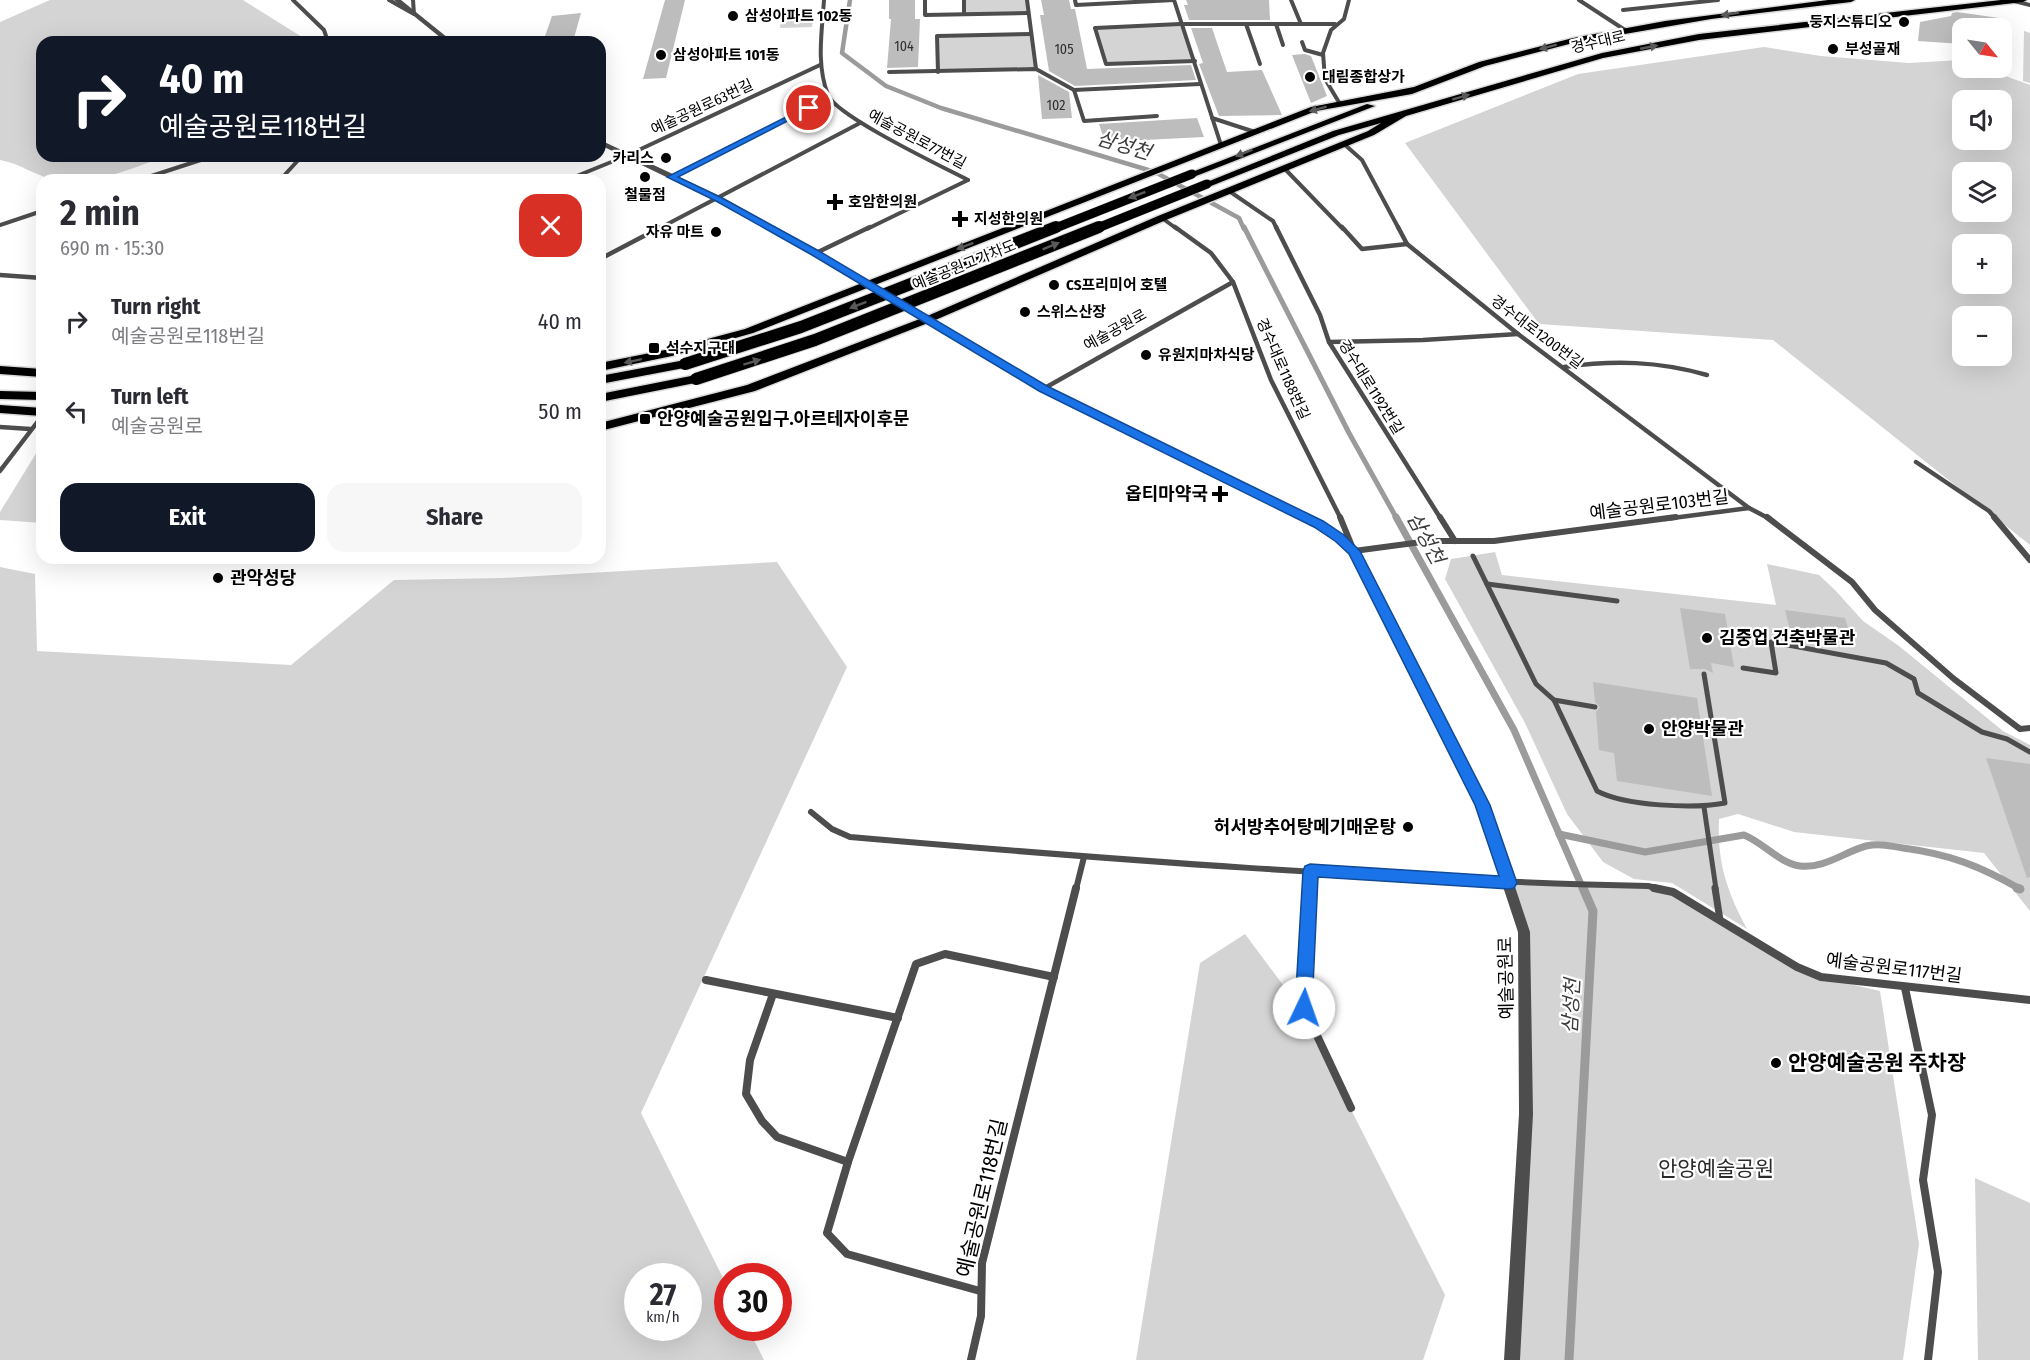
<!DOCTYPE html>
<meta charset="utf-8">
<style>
:root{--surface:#fff;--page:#f7f7f7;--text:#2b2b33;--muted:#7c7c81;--accent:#111827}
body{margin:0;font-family:"Fira Sans Condensed","Noto Sans KR",sans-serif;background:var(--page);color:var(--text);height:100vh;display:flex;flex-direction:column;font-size:22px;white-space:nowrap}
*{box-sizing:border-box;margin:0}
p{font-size:20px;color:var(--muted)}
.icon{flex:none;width:33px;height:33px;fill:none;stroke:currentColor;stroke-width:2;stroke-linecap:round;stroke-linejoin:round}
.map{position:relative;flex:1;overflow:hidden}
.side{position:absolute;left:36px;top:174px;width:570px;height:390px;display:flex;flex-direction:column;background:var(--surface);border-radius:18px;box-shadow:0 6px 24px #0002}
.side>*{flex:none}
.guide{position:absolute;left:36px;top:36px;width:570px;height:126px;border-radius:18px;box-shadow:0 6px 24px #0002;background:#111827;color:#fff;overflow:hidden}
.needle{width:39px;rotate:120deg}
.tools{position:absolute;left:1952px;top:18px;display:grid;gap:12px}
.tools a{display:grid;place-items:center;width:60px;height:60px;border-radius:12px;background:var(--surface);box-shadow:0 6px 24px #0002;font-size:30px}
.speed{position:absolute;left:624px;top:1263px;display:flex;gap:12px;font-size:30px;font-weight:700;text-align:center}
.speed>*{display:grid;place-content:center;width:78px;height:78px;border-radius:50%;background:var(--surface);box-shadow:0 6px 24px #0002;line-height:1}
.speed small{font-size:15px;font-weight:400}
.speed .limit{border:9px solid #d22;background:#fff;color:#111}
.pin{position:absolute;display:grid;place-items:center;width:51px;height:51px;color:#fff;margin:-26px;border:3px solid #fff;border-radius:50%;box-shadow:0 2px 6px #0007}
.me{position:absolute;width:66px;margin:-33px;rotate:3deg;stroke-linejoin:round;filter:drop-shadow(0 0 4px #0008)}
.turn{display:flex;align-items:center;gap:21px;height:126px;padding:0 24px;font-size:27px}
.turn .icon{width:78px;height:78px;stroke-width:2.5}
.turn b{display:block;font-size:42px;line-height:51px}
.round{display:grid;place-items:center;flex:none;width:63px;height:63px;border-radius:18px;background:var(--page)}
.headline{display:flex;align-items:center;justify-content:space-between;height:102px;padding:0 24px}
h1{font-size:36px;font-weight:700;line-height:45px}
.action{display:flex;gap:12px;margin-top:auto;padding:12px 24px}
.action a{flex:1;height:69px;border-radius:18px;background:var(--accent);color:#fff;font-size:24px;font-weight:700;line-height:69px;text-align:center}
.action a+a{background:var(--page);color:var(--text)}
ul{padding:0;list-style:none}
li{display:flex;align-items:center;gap:18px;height:90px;padding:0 24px}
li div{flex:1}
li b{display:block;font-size:22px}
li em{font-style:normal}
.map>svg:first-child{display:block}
.green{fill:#d4d4d4;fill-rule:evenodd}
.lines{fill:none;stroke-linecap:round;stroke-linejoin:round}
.stream-far3{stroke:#9b9b9b;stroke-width:4.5}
.stream-far2{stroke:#9b9b9b;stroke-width:5}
.stream-far1{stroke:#9b9b9b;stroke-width:7}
.stream{stroke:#9b9b9b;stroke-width:9}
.building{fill:#bdbdbd}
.primary-casing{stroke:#dbdbdb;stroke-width:3}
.pedestrian-far1{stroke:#4d4d4d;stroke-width:5}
.pedestrian{stroke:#4d4d4d;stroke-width:7}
.minor-far3{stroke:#4d4d4d;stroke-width:4}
.minor-far2{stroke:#4d4d4d;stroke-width:4.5}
.minor-far1{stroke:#4d4d4d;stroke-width:6}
.minor{stroke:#4d4d4d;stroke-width:8}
.tertiary{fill:#4d4d4d;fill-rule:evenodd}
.primary{fill:#000;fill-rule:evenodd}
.primary-bridge-far1-casing{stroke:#dbdbdb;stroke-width:10;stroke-linecap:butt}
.primary-bridge-casing{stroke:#dbdbdb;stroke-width:14;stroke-linecap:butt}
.primary-bridge-far1{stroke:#000;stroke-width:9}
.primary-bridge{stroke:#000;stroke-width:12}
.oneway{fill:#595959}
.route{fill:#1a73e8;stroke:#114b97;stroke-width:1.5}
.poi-dot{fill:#000;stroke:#fff;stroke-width:2}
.labels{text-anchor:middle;stroke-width:4.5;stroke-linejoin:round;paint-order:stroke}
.far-number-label{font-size:14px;fill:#2f2f2f}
.far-poi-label{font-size:15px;font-weight:bold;fill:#000;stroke:#fff;text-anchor:start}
.far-street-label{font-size:15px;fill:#000;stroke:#fff}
.poi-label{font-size:18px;font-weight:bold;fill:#000;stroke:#fff;text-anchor:start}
.street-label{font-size:18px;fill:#000;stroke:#fff}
.water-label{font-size:20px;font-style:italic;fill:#3c3c3c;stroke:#fff}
.near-poi-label{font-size:21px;font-weight:bold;fill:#000;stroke:#fff;text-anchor:start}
.near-park-label{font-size:21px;fill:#2b2b2b;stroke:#fff}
.near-street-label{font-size:21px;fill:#000;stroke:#fff}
</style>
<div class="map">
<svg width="2030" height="1360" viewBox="0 0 2030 1360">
<rect width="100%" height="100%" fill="#fff"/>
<!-- green -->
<g class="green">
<path d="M50 0H243L310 42H42V156H167C132 168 96 185 58 180 38 178 20 163 0 160V22Z"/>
<polygon points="964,0 1027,0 1028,13 964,14"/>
<polygon points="782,13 814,13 812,27 780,28"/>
<polygon points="1180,24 1195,61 1106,64 1095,28"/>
<polygon points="2024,31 2030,33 2030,83 2023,81"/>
<polygon points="1031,34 1036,69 938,72 937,36"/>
<path d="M1764 47 1821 56 1909 63 1961 60 1962 68H1984L2030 85V545L1773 340 1539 324 1405 143 1578 74ZM1962 100H2001V140H1962ZM1962 172H2001V212H1962ZM1962 244H2001V284H1962ZM1962 316H2001V356H1962Z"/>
<polygon points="40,447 42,523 0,520 0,512"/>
<path d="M1495 552 1502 575 1776 605 1767 564 1819 575 1835 590 1863 621 1899 646 2003 731 2030 745V911L1984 853 1794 832 1738 814 1719 819C1717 863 1727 891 1747 929L1672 883 1634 879 1603 862 1567 814 1525 723 1445 579 1451 559Z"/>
<path d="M777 562 847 667 641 1113 727 1286 728 1328H748L764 1360H0V567L35 574 37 651 291 665 394 580 502 578ZM638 1276H688V1328H638Z"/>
<polygon points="1511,884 1650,887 1675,893 1750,939 1824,978 1880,991 1919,1244 1903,1360 1515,1360 1527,995"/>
<polygon points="1245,934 1298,1005 1445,1295 1423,1360 1136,1360 1200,963"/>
<polygon points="1975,1178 2030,1203 2030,1360 1978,1360"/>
</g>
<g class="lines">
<!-- stream-far3 -->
<polyline class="stream-far3" points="850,0 842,53 886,86 941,108 1155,172 1239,218 1244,229"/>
<!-- stream-far2 -->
<polyline class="stream-far2" points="1244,227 1349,433 1397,519"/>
<!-- stream-far1 -->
<g class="stream-far1">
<polyline points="1396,517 1514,730 1583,889"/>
<path d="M1559 834 1645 852 1744 835C1764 843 1779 863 1800 866 1824 869 1844 852 1866 846 1879 843 1891 846 1903 848 1949 854 1980 866 2020 889"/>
</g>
<!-- stream -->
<g class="stream">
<polyline points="2017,888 2020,889"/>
<polyline points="1569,1360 1593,911 1583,888"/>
</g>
</g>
<!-- building -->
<g class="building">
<polygon points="665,0 685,0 666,78 643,79"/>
<polygon points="889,0 915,0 915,19 920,19 918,67 887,68 891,19 889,19"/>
<polygon points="1041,0 1069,0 1071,9 1075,9 1087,69 1191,65 1196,80 1075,86 1049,71 1040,15 1044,15"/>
<polygon points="1186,0 1269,0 1270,20 1189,20 1184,5 1188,5"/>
<polygon points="1957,12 1999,18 1998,28 1962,28 1962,44 1918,41 1920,22 1951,16 1952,13"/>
<polygon points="581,13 574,38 569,38 568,41 543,42 552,16"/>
<polygon points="1191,28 1212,28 1227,72 1262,70 1282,115 1219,116 1199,64 1203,63"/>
<polygon points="1305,54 1311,56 1327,96 1311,103 1292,55"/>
<polygon points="1038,75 1069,92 1072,118 1042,119"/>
<polygon points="1197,118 1204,137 1105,142 1099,124"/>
<polygon points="1680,608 1725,614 1734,667 1711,663 1713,673 1705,669 1690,669"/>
<polygon points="1785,610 1845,618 1852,642 1791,634"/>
<polygon points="1593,682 1697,698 1712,796 1617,781 1614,753 1599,750 1596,712 1600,707 1595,702"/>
<polygon points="1986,758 2030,764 2030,877 2027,878"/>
</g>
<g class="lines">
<defs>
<g id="primary">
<polygon points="1828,0 1855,0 1851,2 1711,19 1573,43 1485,66 1412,94 1316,111 753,333 672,356 600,371 600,363 670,349 745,329 1311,107 1414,87 1479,62 1573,38 1665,21"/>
<polygon points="2001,0 2027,0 2023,2 1699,40 1603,58 1406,116 1374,135 1166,220 933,321 755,391 600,431 600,423 747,385 925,317 1158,216 1368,131 1381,123 1339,135 1211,186 1202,184 1333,131 1602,53 1699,34"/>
<polygon points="1367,104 1375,106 1196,176 1187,174"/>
<polygon points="685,360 691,364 689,367 600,384 600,376"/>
<polygon points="0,366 42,369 42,377 0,374"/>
<polygon points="696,375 700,376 700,382 600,402 600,394"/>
<polygon points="0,391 42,392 42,400 0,399"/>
<polygon points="0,405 42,408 42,416 0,413"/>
</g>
</defs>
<!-- primary casing -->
<use href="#primary" class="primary-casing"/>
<!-- pedestrian-far1 -->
<g class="pedestrian-far1">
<polyline points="1473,556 1536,684 1554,700 1595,707"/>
<polyline points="1487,584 1617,601"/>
<polyline points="1743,668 1776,673 1771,642 1886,663 1914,679 1918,693 1982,732 2007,739 2030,752"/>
<path d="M1554 700 1597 791C1625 806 1694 809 1725 803L1704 674"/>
<polyline points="1704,807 1716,889"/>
</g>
<!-- pedestrian -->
<polyline class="pedestrian" points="1715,888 1720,920"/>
<!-- minor-far3 -->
<g class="minor-far3">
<polyline points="293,0 324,30 328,42"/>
<polyline points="389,0 414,14 413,0"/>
<path d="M824 0C822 32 816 64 828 95 836 116 943 167 968 180"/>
<polyline points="925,0 925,15 1028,13"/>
<polyline points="964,0 964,14"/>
<polyline points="1027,0 1036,69"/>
<polyline points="1075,0 1076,5 1174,0"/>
<polyline points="1174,0 1221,145"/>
<polyline points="1291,0 1301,24"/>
<polyline points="1579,0 1625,30"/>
<polyline points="2014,1 2030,5"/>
<polyline points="1623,10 1718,0"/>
<polyline points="1246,24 1260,64"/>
<polyline points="1276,24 1283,45"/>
<polyline points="1302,42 1305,50 1323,55"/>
<polyline points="1195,61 1106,64 1095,28 1180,24 1335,24"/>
<polyline points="889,72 1036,69 1074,90 1200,84"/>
<polyline points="938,72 937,36 1031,34"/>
<polyline points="1074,90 1084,121 1157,116"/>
<polyline points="1340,104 1325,79 1323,53 1331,30 1344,19 1349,0"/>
<polyline points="1212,118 1255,132"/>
<polyline points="1344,144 1362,160 1399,229"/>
<polyline points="1284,168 1343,229"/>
<polyline points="671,177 829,98"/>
<polyline points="139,180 213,156"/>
<polyline points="280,180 302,156"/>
<polyline points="567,180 626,156 820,65"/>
<polyline points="1229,191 1273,221 1277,229"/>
<polyline points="1162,218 1177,229"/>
<polyline points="0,225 42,211"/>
<polyline points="658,229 860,123"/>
<polyline points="867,229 968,180"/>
</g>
<!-- minor-far2 -->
<g class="minor-far2">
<polyline points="1175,227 1211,253 1233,282 1271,380 1341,519"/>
<polyline points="1276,227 1320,315 1329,342 1441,519"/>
<polyline points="1342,227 1362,249 1407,244"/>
<polyline points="1398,227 1407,244 1518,334 1749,508 1770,519"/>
<polyline points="816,253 870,227"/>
<polyline points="600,259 661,227"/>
<polyline points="0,275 42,278"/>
<polyline points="1329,342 1423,340 1518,334"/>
<path d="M1564 367C1614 360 1658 361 1707 375"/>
<polyline points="1043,389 1233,282"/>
<polyline points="0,427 30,429"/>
<polyline points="1916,462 1989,511 1996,519"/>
<polyline points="0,471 42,416"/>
<polyline points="1665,519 1749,508"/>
</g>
<!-- minor-far1 -->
<g class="minor-far1">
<polyline points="1340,517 1354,551 1429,541 1494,541 1676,517"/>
<polyline points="1440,517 1455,541"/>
<polyline points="1767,517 1852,582 1875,610 1954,679 2020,729 2030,728"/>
<polyline points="1994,517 2030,560"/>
<path d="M811 812 832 829 850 837C1115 860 1382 880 1648 886L1661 889"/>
<polyline points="1076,889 1084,857"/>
<polyline points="1309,889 1310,871"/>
</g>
<!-- minor -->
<g class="minor">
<polyline points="1309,888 1304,1008 1351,1108"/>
<polyline points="1654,888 1673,892 1797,967 1821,977 2030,1000"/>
<polyline points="706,980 898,1018"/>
<polyline points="1905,988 1932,1115 1923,1180 1938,1272 1928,1360"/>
<polyline points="773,994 750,1060 746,1094 762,1121 777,1137 848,1162"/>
<polyline points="980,1291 847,1254 827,1233 848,1162 916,964 945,954 1054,977"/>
<polyline points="971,1360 981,1316 982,1263 1076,888"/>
</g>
<!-- tertiary -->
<g class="tertiary">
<polygon points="394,0 401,0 453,42 446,42"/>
<polygon points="600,140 722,197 819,251 1046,387 1322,522 1357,549 1488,805 1530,932 1533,1114 1520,1360 1504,1360 1519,1114 1518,932 1476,805 1350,553 1316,526 1040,391 813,255 716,201 600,145"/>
</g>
<!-- primary -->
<use href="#primary" class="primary"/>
<defs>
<g id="primary-bridge-far1">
<polyline points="1053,229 1192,174"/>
<polyline points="1095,229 1207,184"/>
</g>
<g id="primary-bridge">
<polyline points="685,364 801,327 1056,227"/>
<polyline points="696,379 815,340 1099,227"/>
</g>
</defs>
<!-- primary-bridge-far1 casing -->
<use href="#primary-bridge-far1" class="primary-bridge-far1-casing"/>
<!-- primary-bridge casing -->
<use href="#primary-bridge" class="primary-bridge-casing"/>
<!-- primary-bridge-far1 -->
<use href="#primary-bridge-far1" class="primary-bridge-far1"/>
<!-- primary-bridge -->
<use href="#primary-bridge" class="primary-bridge"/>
</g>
<!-- one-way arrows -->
<defs><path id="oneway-solid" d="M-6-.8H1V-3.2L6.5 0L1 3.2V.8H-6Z" transform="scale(1.5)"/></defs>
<g class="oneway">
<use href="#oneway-solid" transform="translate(1730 14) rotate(171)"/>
<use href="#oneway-solid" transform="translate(1548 47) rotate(165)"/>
<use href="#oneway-solid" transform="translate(1649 47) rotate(-11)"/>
<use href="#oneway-solid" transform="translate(1461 97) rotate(-16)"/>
<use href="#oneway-solid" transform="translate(1318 109) rotate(165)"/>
<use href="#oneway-solid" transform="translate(1244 153) rotate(158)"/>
<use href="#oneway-solid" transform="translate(1137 195) rotate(159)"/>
<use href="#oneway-solid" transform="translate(965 246) rotate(159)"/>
<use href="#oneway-solid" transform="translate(1051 246) rotate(-22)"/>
<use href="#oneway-solid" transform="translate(858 305) rotate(159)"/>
<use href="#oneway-solid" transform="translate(633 361) rotate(168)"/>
<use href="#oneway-solid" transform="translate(752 362) rotate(-17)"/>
</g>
<!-- route -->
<polygon class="route" points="806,107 813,108 678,177 722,198 819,251 1047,386 1323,521 1344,535 1360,551 1490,805 1517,883 1514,888 1509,889 1318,877 1312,1008 1310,1014 1304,1016 1298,1014 1295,1008 1303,871 1305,866 1310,864 1499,876 1475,805 1349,554 1335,541 1314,527 1039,391 812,255 716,201 667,177"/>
<!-- markers -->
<g class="poi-dot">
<circle cx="733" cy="16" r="6"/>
<circle cx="1904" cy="22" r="6"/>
<circle cx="1833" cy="49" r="6"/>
<circle cx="661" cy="55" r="6"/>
<circle cx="1310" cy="77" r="6"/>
<circle cx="666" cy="158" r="6"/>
<circle cx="645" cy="177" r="6"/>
<path d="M832 193h6v6h6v6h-6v6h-6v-6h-6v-6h6z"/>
<path d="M957 210h6v6h6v6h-6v6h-6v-6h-6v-6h6z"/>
<circle cx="716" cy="232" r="6"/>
<circle cx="1054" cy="285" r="6"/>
<circle cx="1025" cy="312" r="6"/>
<rect x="648" y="342" width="12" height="12" rx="3"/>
<circle cx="1146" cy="355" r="6"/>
<rect x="639" y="413" width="12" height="12" rx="3"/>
<path d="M1217 485h6v6h6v6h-6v6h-6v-6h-6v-6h6z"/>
<circle cx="218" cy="578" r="6"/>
<circle cx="1707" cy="638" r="6"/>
<circle cx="1649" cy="729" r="6"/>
<circle cx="1408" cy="827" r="6"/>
<circle cx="1776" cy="1063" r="6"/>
</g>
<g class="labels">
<!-- far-number labels -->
<g class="far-number-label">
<text x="904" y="51">104</text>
<text x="1064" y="54">105</text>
<text x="1056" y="110">102</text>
</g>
<!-- far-poi labels -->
<g class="far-poi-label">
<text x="745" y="21">삼성아파트 102동</text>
<text x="1892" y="27" text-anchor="end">둥지스튜디오</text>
<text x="1845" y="54">부성골재</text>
<text x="673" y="60">삼성아파트 101동</text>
<text x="1322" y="82">대림종합상가</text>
<text x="654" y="163" text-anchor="end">카리스</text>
<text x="645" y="200" text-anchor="middle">철물점</text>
<text x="848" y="207">호암한의원</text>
<text x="974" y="224">지성한의원</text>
<text x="704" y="237" text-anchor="end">자유 마트</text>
<text x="1066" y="290">CS프리미어 호텔</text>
<text x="1037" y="317">스위스산장</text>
<text x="666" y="353">석수지구대</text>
<text x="1158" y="360">유원지마차식당</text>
</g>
<!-- far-street labels -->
<g class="far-street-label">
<text transform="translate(1598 42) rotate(-13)" y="5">경수대로</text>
<text transform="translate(702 107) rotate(-25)" y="5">예술공원로63번길</text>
<text transform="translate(917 139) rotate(28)" y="5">예술공원로77번길</text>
<text transform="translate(964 265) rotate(-22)" y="5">예술공원고가차도</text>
<text transform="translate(1115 330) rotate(-29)" y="5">예술공원로</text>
<text transform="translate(1537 332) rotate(37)" y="5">경수대로1200번길</text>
<text transform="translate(1283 369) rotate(66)" y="5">경수대로1188번길</text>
<text transform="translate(1371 387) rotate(58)" y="5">경수대로1192번길</text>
</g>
<!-- poi labels -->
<g class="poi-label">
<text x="657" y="425">안양예술공원입구.아르테자이후문</text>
<text x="1208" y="500" text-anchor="end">옵티마약국</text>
<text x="230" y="584">관악성당</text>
<text x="1719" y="644">김중업 건축박물관</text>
<text x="1661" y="735">안양박물관</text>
<text x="1396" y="833" text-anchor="end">허서방추어탕메기매운탕</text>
</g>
<!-- street labels -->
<g class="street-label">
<text transform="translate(1659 505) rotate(-7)" y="6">예술공원로103번길</text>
<text transform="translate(1894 968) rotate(7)" y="6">예술공원로117번길</text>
<text transform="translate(1506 978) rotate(-91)" y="6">예술공원로</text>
</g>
<!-- water labels -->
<g class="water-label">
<text transform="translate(1124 145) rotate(17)" y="7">삼성천</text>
<text transform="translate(1426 538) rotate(61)" y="7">삼성천</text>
<text transform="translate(1571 1006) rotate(-87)" y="7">삼성천</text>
</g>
<!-- near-poi labels -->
<g class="near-poi-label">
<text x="1788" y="1070">안양예술공원 주차장</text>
</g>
<!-- near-park labels -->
<g class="near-park-label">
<text x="1716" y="1176">안양예술공원</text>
</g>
<!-- near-street labels -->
<g class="near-street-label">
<text transform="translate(982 1198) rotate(-77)" y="7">예술공원로118번길</text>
</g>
</g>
</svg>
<div class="tools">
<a><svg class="needle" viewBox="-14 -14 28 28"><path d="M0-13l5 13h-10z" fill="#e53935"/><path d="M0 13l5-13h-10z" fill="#7c7c81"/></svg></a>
<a><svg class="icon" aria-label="sound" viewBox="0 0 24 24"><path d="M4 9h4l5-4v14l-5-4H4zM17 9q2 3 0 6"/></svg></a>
<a><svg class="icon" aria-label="layers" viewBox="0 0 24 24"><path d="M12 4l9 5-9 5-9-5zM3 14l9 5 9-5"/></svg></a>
<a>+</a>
<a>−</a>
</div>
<div class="speed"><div>27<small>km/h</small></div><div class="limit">30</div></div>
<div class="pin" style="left:809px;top:108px;background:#d93025"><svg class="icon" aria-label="arrive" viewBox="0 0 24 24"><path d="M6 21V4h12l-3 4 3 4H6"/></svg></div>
<svg class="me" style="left:1304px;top:1008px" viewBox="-20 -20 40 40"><circle r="19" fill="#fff"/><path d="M0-13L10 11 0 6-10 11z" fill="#1a73e8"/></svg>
<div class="guide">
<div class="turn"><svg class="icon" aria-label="right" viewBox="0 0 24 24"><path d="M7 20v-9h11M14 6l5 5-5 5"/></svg><div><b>40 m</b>예술공원로118번길</div></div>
</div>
<section class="side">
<div class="headline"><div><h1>2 min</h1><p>690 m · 15:30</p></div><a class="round" style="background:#d93025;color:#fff"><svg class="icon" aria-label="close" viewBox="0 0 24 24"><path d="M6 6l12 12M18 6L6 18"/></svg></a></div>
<ul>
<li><svg class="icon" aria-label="right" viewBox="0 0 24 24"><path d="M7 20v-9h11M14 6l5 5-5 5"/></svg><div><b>Turn right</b><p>예술공원로118번길</p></div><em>40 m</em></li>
<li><svg class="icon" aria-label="left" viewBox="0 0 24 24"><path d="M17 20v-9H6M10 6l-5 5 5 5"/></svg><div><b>Turn left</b><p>예술공원로</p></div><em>50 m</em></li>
</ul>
<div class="action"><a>Exit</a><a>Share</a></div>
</section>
</div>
